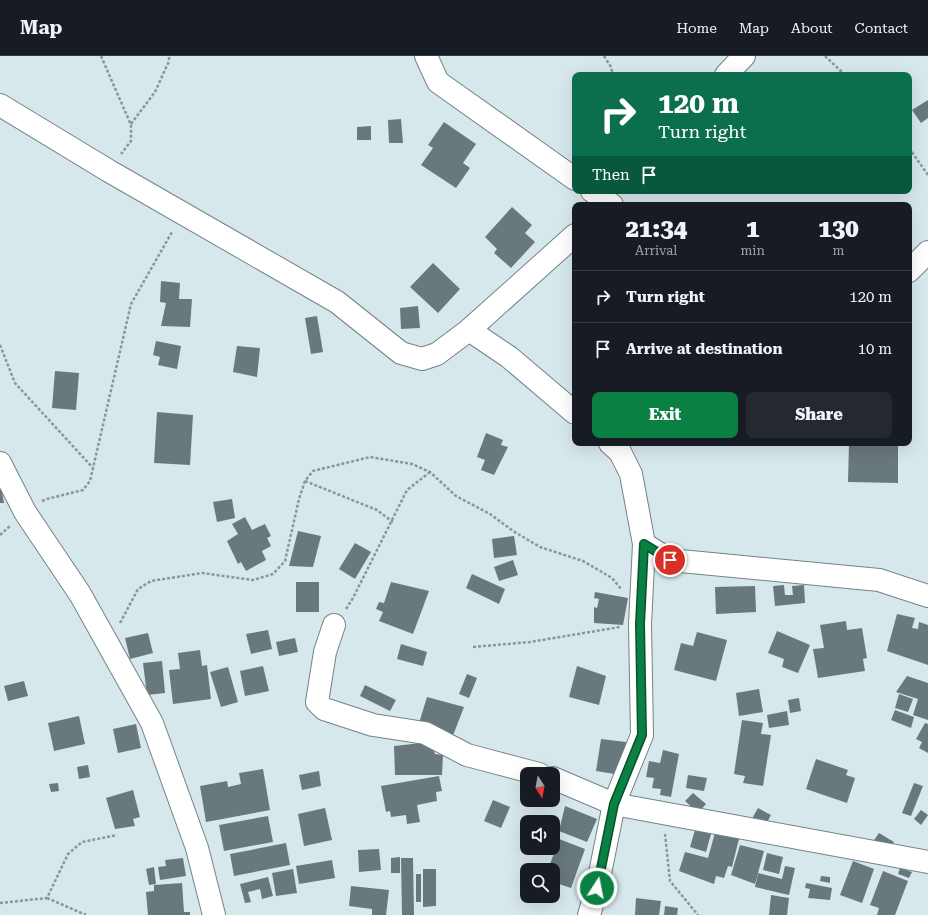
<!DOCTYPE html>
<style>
:root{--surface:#171b24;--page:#242831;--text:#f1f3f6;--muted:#9ea1a6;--line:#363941;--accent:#0b8043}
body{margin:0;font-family:"Roboto Serif",serif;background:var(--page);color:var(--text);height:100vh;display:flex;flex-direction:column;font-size:15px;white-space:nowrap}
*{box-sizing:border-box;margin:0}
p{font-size:13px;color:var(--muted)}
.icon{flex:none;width:22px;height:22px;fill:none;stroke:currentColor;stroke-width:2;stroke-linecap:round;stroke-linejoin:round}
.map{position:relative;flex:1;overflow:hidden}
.panel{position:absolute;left:572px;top:146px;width:340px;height:244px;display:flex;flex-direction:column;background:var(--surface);border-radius:8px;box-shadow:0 4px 16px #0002}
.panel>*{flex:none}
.banner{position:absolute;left:572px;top:16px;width:340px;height:122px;border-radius:8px;box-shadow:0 4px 16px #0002;background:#0b6e4f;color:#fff;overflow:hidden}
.needle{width:26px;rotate:169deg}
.tools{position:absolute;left:520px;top:711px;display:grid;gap:8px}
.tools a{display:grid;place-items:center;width:40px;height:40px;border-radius:8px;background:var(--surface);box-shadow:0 4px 16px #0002;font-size:20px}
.pin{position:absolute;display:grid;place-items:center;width:34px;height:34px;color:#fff;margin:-17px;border:2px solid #fff;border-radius:50%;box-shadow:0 1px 4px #0007}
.me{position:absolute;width:44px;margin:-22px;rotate:11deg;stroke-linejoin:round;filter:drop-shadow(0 0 3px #0008)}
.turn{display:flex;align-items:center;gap:14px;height:84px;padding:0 20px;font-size:18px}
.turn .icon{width:52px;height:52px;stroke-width:2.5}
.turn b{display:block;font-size:28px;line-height:34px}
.then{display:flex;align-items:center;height:38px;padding:0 20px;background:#0003;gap:8px;font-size:15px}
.eta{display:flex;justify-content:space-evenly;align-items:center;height:68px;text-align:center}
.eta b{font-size:24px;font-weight:800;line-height:28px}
.cta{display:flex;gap:8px;margin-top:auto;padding:8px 20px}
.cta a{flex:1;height:46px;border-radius:8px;background:var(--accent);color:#fff;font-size:16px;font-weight:800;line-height:46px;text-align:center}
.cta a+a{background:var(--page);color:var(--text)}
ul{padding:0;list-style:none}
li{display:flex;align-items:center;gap:12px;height:52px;padding:0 20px;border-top:1px solid var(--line)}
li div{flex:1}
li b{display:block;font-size:15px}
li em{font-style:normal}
header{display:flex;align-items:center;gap:24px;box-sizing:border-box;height:56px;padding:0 20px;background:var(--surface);border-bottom:1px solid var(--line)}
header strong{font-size:19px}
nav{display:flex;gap:22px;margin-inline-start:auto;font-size:14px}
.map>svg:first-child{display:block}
.building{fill:#69787c}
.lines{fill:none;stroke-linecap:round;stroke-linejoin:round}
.minor-casing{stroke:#738387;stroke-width:24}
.path{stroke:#8a969a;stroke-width:2.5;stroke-dasharray:3 2;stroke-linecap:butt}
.minor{stroke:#fff;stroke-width:22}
.route-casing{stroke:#07532c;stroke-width:10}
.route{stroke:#0b8043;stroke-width:7}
</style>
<header>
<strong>Map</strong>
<nav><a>Home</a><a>Map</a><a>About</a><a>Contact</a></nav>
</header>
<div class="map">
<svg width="928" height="859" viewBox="0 0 928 859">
<rect width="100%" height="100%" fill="#d7e8ed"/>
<!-- building -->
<g class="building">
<polygon points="928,44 928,62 921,67 912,54"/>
<polygon points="401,63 403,87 389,87 388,64"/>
<polygon points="444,66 476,88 463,107 470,112 456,132 421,109 433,92 428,89"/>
<polygon points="371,70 371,84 357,84 357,71"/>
<polygon points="512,151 532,169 525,177 535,186 511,212 494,197 497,193 485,181"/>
<polygon points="433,207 460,233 438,257 410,231"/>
<polygon points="161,225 180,227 179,243 192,243 190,271 161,270 166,247 160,246"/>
<polygon points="418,250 420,272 401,273 400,252"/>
<polygon points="317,260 323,296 311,298 305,262"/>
<polygon points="156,285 181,290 177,313 158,309 160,301 153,299"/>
<polygon points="237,290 260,292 257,321 233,316"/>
<polygon points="55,315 79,317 76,354 52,352"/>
<polygon points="157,356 193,359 190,409 154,407"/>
<polygon points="486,377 503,384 501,389 508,391 494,419 481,414 485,404 477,401"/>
<polygon points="849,387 898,387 898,427 848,426"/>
<polygon points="1,431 4,447 0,447 0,432"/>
<polygon points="232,443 235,462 217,466 213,446"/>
<polygon points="245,461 252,474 265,468 271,480 267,482 271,490 262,495 266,504 246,515 241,506 238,508 227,485 238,478 232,468"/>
<polygon points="298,475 321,480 313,511 289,510"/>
<polygon points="514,480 517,499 494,502 492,483"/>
<polygon points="355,487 371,496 355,523 339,513"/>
<polygon points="513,504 518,519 499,525 494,511"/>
<polygon points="472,518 505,533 499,548 466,532"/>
<rect x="296" y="526" width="23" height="30"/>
<polygon points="391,526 429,535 413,578 379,565 383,556 376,553 379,546 384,547"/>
<polygon points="784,529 785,539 793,539 792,530 804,529 805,547 775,550 773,530"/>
<polygon points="755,530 756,556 716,558 715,531"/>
<polygon points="595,536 628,542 623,569 594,567 594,551 597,552 599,543 594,542"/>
<polygon points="897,558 915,562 912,572 918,573 919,566 928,569 928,609 887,595"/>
<polygon points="846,565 847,574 862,572 867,602 863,603 865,615 818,622 813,593 824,592 820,569"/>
<polygon points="268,574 272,593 251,598 246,578"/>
<polygon points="777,575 810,589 798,617 782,611 784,603 768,597"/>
<polygon points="697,576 727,584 716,625 674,614 681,587 693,590"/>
<polygon points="148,577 153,597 130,603 125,582"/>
<polygon points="295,582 298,596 279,600 276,586"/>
<polygon points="401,588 427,596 423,610 397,603"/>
<polygon points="200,594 202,610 207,609 211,643 173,648 169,614 180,613 178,597"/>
<polygon points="162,605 165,637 147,639 143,607"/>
<polygon points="263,610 269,635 245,640 240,615"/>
<polygon points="577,610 606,620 599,649 569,641"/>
<polygon points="228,611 238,646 221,651 210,616"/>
<polygon points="467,618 477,622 469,642 459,638"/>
<polygon points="907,620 928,627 928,664 913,659 918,643 896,636"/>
<polygon points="24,625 28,640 8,645 4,630"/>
<polygon points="365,629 396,644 390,655 360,640"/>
<polygon points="759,633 763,656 739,660 736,637"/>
<polygon points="899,638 913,643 908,656 895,652"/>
<polygon points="427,641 464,651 452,682 419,667"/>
<polygon points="799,642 801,655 790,657 788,644"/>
<polygon points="895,654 914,661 911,672 891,664"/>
<polygon points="787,655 789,669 769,672 767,659"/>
<polygon points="79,660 85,688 54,695 48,667"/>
<polygon points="742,664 763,667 761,678 771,679 763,730 743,727 745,720 734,718"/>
<polygon points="925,667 928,668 928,697 919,692 922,686 916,683"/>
<polygon points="136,668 141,692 118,697 113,673"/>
<polygon points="601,683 626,686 621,719 596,715"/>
<polygon points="431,686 435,698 443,699 442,719 395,719 394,690"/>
<polygon points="663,694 679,698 671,741 660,739 661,733 652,732 654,722 646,721 649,705 660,707"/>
<polygon points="816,703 848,714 846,719 855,722 847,747 806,733"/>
<polygon points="88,709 90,721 79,723 77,711"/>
<polygon points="263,713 270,754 206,766 200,730 227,725 228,731 241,728 239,717"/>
<polygon points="319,715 321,730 302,734 299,719"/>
<polygon points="688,719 707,722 704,735 686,732"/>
<polygon points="439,720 442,735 436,736 437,745 417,749 420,766 407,768 406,759 391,761 390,755 386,756 381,730"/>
<polygon points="58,727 59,735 51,736 49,728"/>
<polygon points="914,727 923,730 911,760 902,757"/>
<polygon points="133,734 140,761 133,763 135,770 115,773 106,742"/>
<polygon points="693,737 706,748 698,757 685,745"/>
<polygon points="493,744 510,751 501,772 484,765"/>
<polygon points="565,750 597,763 587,786 559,775"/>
<polygon points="325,752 332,784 304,790 298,758"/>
<polygon points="758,752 771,759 763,774 750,766"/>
<polygon points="921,754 928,759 921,769 914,763"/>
<polygon points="268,760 273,786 224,795 219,769"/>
<polygon points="716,773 740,779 732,811 728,810 724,822 716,820 714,828 679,815 685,796 708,802"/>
<polygon points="695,774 711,778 706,796 690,791"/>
<polygon points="879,777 894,786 886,797 872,787"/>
<polygon points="559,783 585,793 571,832 553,826 553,814 548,814"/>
<polygon points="286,787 290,809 234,820 230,798"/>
<polygon points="740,789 764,795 755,828 731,819"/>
<polygon points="379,793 381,814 359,816 358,794"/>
<polygon points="767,797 783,801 779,818 763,814"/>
<polygon points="400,801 400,817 391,817 391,802"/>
<polygon points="183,802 186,820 160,824 158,811 166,810 165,804"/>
<polygon points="401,802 413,802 414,859 402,859"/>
<polygon points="332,804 335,822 299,828 296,810"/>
<polygon points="853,805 874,813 862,847 840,839"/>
<polygon points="785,810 795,812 789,839 755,831 758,817 782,823"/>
<polygon points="154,811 156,828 149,829 146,813"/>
<polygon points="900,812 912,816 909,822 898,818"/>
<polygon points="293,813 297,837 276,840 272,817"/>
<polygon points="423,813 436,813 436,850 423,851"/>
<polygon points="883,815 908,825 895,859 877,859 879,852 870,849"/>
<rect x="416" y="818" width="5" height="28"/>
<polygon points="821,820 830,821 830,827 820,825"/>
<polygon points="268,821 273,840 262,843 260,833 248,836 251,846 245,847 240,828"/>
<polygon points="182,827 184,856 190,856 190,859 148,859 146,836 154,835 154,829"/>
<polygon points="806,827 832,832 830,844 808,842 810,833 805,832"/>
<polygon points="351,830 389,834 386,859 372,859 372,853 349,850"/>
<polygon points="771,839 789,842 787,859 769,859"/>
<polygon points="636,842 661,845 659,859 635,859"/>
<polygon points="665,850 678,852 677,859 664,859"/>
</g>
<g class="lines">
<defs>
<g id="minor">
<polyline points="426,0 438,26 575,123"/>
<polyline points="726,19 744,0"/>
<polyline points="0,49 109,115 337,246 401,297 422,303 437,298 469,274 575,179"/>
<polyline points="592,135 612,149"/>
<polyline points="909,215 928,196"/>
<polyline points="469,274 509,301 575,357"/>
<polyline points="0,407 25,456 80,538 152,667 197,792 214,859"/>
<polyline points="644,488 670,504 879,524 928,540"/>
<polyline points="334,569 325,596 317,646 324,653 373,669 425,677 467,699 539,718"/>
<polyline points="553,722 614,748 928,806"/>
<polyline points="589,859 597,832 614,748 642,679 640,568 644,488 631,418 620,396 610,387"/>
</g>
</defs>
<!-- minor casing -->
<use href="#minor" class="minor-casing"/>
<!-- path -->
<g class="path">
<polyline points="101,0 131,69 131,85 121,98"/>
<polyline points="604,0 611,11 613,19"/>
<polyline points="825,0 845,19"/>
<polyline points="131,68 155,36 169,5 169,0"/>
<polyline points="909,92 928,119"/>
<polyline points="0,289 15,327 93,412"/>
<polyline points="305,425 377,454 393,466"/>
<polyline points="42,445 47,443 83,434 90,425 131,248 172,176"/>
<polyline points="0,479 10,470"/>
<polyline points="346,553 353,542 407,434 430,416"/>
<polyline points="120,567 138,533 151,525 202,517 253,524 273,518 285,505 299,443 305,425 313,415 370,401 412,408 430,416 456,440 490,458 513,475 540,491 583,505 612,522 621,533"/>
<polyline points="473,591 530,586 620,571"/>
<polyline points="665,778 670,825 698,859"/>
<polyline points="47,842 86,859"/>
<polyline points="0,847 47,842 68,798 82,786 117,779"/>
</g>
<!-- minor -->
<use href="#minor" class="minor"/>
</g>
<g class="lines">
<defs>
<polyline id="route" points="597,832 614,748 642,679 640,568 644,488 670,504"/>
</defs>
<!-- route casing -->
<use href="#route" class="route-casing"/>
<!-- route -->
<use href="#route" class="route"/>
</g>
</svg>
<div class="tools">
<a><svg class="needle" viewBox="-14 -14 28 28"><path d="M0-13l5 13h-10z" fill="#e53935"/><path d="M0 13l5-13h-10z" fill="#9ea1a6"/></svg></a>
<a><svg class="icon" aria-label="sound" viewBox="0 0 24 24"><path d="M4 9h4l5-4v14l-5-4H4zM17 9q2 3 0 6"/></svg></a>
<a><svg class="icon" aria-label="search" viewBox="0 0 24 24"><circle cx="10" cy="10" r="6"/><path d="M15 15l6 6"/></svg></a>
</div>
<div class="pin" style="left:670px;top:504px;background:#d93025"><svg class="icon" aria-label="arrive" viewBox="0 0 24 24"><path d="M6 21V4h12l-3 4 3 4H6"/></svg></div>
<svg class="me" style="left:597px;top:832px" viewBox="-20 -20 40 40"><circle r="17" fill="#0b8043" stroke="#fff" stroke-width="3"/><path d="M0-11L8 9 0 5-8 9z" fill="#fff"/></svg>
<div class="banner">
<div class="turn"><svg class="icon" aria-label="right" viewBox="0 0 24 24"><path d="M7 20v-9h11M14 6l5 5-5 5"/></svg><div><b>120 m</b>Turn right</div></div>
<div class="then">Then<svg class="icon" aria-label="arrive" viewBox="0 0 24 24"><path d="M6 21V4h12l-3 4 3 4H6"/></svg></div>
</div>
<section class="panel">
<div class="eta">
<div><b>21:34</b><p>Arrival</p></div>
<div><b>1</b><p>min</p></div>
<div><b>130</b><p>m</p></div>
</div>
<ul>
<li><svg class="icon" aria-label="right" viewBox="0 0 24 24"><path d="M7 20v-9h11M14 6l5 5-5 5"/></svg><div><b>Turn right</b></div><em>120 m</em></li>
<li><svg class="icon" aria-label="arrive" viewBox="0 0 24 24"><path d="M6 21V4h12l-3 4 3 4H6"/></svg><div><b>Arrive at destination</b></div><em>10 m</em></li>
</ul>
<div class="cta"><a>Exit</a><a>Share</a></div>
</section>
</div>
